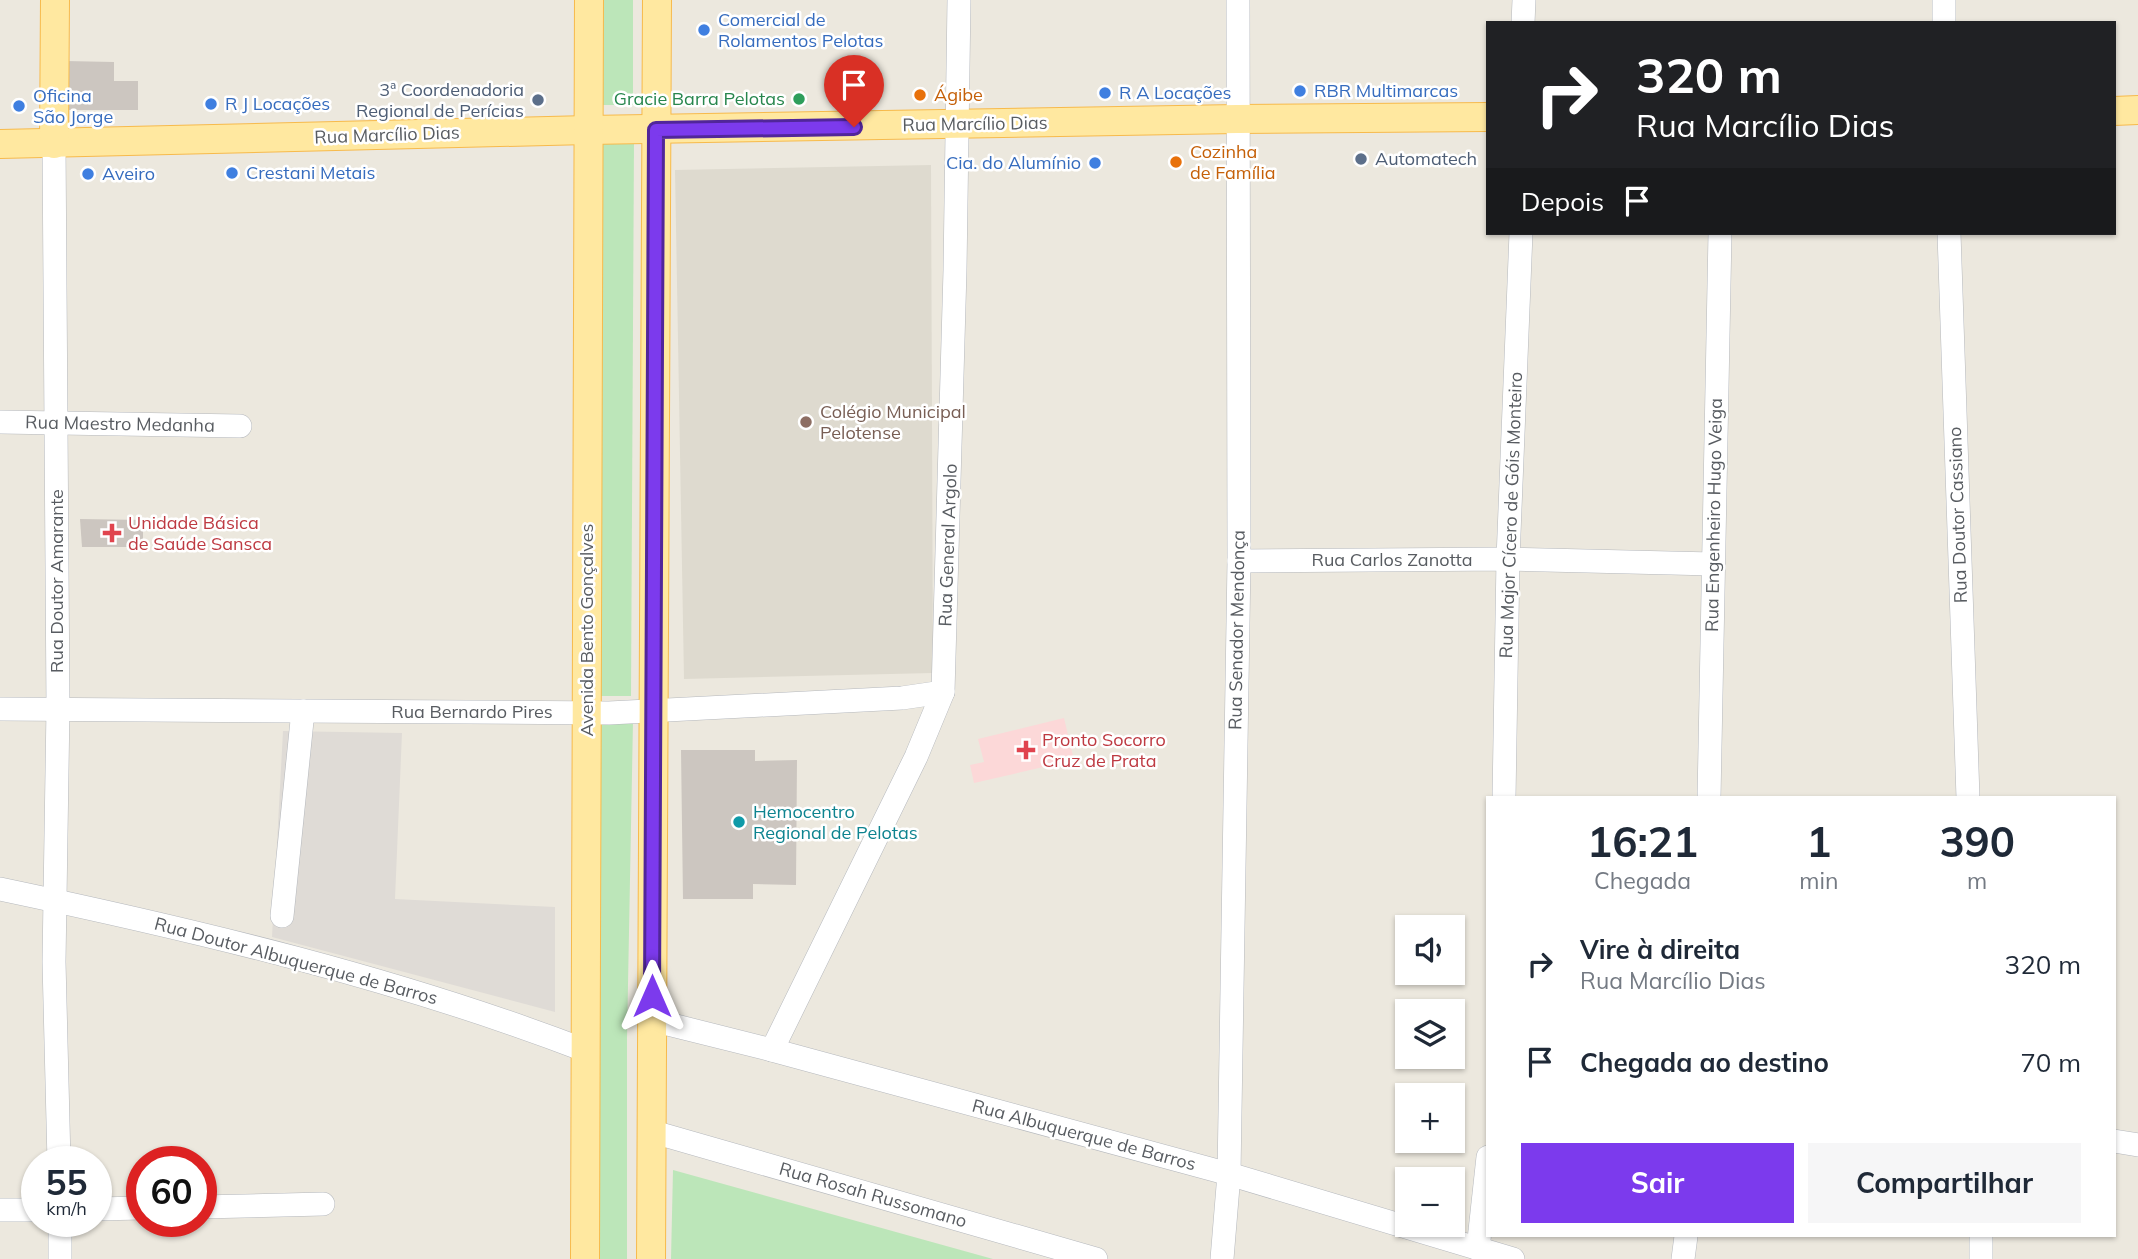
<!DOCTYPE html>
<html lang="pt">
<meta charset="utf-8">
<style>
:root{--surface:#fff;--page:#f6f6f7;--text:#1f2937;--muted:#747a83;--accent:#7c3aed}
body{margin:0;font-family:Mulish,sans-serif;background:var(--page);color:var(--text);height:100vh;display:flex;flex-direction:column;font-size:26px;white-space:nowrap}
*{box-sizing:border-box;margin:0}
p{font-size:23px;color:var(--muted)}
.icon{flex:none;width:38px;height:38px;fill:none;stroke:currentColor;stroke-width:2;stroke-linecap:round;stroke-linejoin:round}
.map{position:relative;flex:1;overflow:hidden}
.drawer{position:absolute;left:1486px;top:796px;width:630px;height:441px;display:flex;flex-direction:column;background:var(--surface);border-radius:0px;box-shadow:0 2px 5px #0004}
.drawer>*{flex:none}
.guide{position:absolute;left:1486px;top:21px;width:630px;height:214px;border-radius:0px;box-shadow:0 2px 5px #0004;background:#202124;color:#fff;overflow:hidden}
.tools{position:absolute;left:1395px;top:915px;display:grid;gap:14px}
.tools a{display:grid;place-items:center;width:70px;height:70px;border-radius:0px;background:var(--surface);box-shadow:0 2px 5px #0004;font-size:35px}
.speed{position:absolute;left:21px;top:1146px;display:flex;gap:14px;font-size:35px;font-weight:700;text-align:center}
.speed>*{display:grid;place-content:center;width:91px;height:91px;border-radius:50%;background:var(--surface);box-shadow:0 2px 5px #0004;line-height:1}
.speed small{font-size:18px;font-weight:400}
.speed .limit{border:10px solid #d22;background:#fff;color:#111}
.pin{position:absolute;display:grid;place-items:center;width:60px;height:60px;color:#fff;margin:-72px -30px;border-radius:50% 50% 50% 0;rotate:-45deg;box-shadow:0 0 7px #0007}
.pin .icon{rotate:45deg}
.me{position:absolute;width:77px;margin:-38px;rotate:0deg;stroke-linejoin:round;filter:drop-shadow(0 0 5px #0008)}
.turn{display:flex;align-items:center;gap:24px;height:147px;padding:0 35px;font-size:32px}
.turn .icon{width:91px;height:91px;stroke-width:2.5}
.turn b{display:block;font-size:49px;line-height:60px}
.then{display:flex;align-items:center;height:66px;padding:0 35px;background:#0003;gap:14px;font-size:26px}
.eta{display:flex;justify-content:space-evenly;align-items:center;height:119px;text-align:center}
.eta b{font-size:42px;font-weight:700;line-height:49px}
.cta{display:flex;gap:14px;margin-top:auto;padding:14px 35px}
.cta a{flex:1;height:80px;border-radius:0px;background:var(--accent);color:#fff;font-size:28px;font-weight:700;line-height:80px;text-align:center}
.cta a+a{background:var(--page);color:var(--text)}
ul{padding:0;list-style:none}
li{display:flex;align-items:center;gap:21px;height:98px;padding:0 35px}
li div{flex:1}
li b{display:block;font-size:26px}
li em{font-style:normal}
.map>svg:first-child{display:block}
.industrial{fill:#dfdbd6}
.education{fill:#dedacf}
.medical{fill:#fcd8d8}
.green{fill:#bce6b9}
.building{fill:#ccc6c0}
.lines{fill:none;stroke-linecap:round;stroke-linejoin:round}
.minor-casing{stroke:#b5b8bd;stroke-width:24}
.major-casing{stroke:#f7ba4c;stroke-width:30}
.minor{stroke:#fff;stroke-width:23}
.major{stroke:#ffe8a0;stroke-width:28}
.route-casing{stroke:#51269a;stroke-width:18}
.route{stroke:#7c3aed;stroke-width:12}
.shop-dot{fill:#3f7fe0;stroke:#fff;stroke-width:2.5}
.food-dot{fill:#e8710a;stroke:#fff;stroke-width:2.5}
.leisure-dot{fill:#2e9e5b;stroke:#fff;stroke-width:2.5}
.service-dot{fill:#5c6f8a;stroke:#fff;stroke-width:2.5}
.education-dot{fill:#8d6e63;stroke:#fff;stroke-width:2.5}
.health-dot{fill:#e0444e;stroke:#fff;stroke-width:2.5}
.culture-dot{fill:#0f9aa8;stroke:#fff;stroke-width:2.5}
.labels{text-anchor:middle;stroke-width:5;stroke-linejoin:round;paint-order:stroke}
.shop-label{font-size:18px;fill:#366cbe;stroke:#fff;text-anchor:start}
.service-label{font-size:18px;fill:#4e5e75;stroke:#fff;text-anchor:end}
.food-label{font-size:18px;fill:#c56008;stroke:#fff;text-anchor:start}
.leisure-label{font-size:18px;fill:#27864d;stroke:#fff;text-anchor:end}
.street-label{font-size:18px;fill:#585c61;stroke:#fff}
.education-label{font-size:18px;fill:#785e54;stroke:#fff;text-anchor:start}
.health-label{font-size:18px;fill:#be3a42;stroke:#fff;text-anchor:start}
.culture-label{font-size:18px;fill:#0d838f;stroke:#fff;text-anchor:start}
</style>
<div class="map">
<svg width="2138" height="1259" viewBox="0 0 2138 1259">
<rect width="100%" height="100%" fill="#ece8de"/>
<!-- industrial -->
<polygon class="industrial" points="283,731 402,733 395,899 555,907 555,1012 272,937"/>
<!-- education -->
<polygon class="education" points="931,165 933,673 684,679 675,170"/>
<!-- medical -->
<polygon class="medical" points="1064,718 1074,760 974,783 970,765 984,762 978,739"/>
<!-- green -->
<g class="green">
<rect x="596" y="0" width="37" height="105"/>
<polygon points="634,141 631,696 591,696 595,143"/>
<polygon points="633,721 627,1038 627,1259 588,1259 593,722"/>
<polygon points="673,1170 993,1259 671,1259"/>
</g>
<!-- building -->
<g class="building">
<polygon points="65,61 114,62 114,81 138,81 138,110 68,110"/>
<polygon points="80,519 143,520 143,547 82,547"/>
<polygon points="681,750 755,750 755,761 797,760 796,885 753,884 753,899 683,899"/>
</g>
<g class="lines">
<defs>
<g id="minor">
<polyline points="1944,0 1944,23"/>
<polyline points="1523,23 1524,0"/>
<polyline points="54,144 58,708 54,962 59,1162"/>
<polyline points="1949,233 1968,798"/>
<polyline points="0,422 240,426"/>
<polyline points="1239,561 1508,559 1713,564"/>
<polyline points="0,709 609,713 902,698 943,692"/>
<polyline points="1504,798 1508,559 1521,233"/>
<polyline points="1709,798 1720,233"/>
<path d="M0 889C199 931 397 978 587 1051"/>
<polyline points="282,916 303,711"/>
<polyline points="652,1020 772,1050 1229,1174 1513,1259"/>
<polyline points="772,1050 916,757 943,692 955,270 959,0"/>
<polyline points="650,1131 1096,1259"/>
<polyline points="2114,1141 2138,1145"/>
<polyline points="201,1207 323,1204"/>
<polyline points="96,1209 142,1208"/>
<polyline points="0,1210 37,1210"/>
<polyline points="1981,1236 1981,1259"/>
<polyline points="1478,1249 1488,1157"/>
<polyline points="60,1259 60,1222"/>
<polyline points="1222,1259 1229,1174 1239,561 1238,0"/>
<polyline points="1683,1259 1686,1236"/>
</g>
<g id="major">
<polyline points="2114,111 2138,110"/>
<polyline points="0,144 588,130 1237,119 1488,117"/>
<polyline points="54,144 55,0"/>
<polyline points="585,1259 589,0"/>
<polyline points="651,1259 657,0"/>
</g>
</defs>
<!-- minor casing -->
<use href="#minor" class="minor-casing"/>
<!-- major casing -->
<use href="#major" class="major-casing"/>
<!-- minor -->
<use href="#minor" class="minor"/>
<!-- major -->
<use href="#major" class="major"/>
</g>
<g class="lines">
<defs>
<polyline id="route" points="652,996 656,130 854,127"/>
</defs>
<!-- route casing -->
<use href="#route" class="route-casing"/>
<!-- route -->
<use href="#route" class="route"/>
</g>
<!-- markers -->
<g class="shop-dot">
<circle cx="704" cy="30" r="7"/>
<circle cx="1300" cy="91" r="7"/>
<circle cx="1105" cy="93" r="7"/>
<circle cx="211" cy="104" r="7"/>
<circle cx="19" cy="106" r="7"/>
<circle cx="1095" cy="163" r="7"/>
<circle cx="232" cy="173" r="7"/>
<circle cx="88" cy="174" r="7"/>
</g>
<g class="food-dot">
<circle cx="920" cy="95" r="7"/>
<circle cx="1176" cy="162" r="7"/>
</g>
<circle class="leisure-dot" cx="799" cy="99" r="7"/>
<g class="service-dot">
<circle cx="538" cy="100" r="7"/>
<circle cx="1361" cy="159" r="7"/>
</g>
<circle class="education-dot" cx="806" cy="422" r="7"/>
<g class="health-dot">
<path d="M108.5 522.5h7v7h7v7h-7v7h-7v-7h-7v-7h7z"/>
<path d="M1022.5 739.5h7v7h7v7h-7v7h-7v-7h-7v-7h7z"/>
</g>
<circle class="culture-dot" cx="739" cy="822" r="7"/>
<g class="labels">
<!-- shop labels -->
<g class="shop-label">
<text x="718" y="26">Comercial de<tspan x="718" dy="21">Rolamentos Pelotas</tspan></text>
<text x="1314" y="97">RBR Multimarcas</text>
<text x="1119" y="99">R A Locações</text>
<text x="33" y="102">Oficina<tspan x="33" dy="21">São Jorge</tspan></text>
<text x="225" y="110">R J Locações</text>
<text x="1081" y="169" text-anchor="end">Cia. do Alumínio</text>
<text x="246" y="179">Crestani Metais</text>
<text x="102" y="180">Aveiro</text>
</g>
<!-- service labels -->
<g class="service-label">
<text x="524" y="96">3ª Coordenadoria<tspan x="524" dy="21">Regional de Perícias</tspan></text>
<text x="1375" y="165" text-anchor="start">Automatech</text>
</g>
<!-- food labels -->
<g class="food-label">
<text x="934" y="101">Ágibe</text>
<text x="1190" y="158">Cozinha<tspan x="1190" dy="21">de Família</tspan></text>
</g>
<!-- leisure labels -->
<g class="leisure-label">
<text x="785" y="105">Gracie Barra Pelotas</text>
</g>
<!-- street labels -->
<g class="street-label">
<text transform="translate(975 124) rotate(-1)" y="6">Rua Marcílio Dias</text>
<text transform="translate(387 135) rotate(-2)" y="6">Rua Marcílio Dias</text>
<text transform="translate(120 424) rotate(1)" y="6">Rua Maestro Medanha</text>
<text transform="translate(1511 515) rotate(-88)" y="6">Rua Major Cícero de Góis Monteiro</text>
<text transform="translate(1714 515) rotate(-89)" y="6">Rua Engenheiro Hugo Veiga</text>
<text transform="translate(1958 515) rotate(-92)" y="6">Rua Doutor Cassiano</text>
<text transform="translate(948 545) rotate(-88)" y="6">Rua General Argolo</text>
<text x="1392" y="566">Rua Carlos Zanotta</text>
<text transform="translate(57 581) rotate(-90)" y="6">Rua Doutor Amarante</text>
<text transform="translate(587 630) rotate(-90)" y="6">Avenida Bento Gonçalves</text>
<text transform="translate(1237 630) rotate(-89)" y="6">Rua Senador Mendonça</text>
<text x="472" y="718">Rua Bernardo Pires</text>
<text transform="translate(296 961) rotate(15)" y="6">Rua Doutor Albuquerque de Barros</text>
<text transform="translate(1084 1135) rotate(15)" y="6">Rua Albuquerque de Barros</text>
<text transform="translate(873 1195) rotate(16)" y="6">Rua Rosah Russomano</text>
</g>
<!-- education labels -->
<g class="education-label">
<text x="820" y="418">Colégio Municipal<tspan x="820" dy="21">Pelotense</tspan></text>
</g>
<!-- health labels -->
<g class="health-label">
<text x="128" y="529">Unidade Básica<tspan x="128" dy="21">de Saúde Sansca</tspan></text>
<text x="1042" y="746">Pronto Socorro<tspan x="1042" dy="21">Cruz de Prata</tspan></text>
</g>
<!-- culture labels -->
<g class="culture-label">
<text x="753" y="818">Hemocentro<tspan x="753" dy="21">Regional de Pelotas</tspan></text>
</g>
</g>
</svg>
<div class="tools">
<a><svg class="icon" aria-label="sound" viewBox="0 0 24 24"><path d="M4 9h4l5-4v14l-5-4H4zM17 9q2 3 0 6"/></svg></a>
<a><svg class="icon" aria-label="layers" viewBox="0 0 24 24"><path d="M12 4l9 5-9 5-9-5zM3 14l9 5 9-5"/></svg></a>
<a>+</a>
<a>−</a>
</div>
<div class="speed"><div>55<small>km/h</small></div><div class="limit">60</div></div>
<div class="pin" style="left:854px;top:127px;background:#d93025"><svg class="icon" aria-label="arrive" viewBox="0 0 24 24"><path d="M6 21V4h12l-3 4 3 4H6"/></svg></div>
<svg class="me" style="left:652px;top:996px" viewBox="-20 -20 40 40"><path d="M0-17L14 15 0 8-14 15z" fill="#7c3aed" stroke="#fff" stroke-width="4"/></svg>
<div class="guide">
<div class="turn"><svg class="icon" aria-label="right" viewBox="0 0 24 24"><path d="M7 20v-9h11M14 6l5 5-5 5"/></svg><div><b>320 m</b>Rua Marcílio Dias</div></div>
<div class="then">Depois<svg class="icon" aria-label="arrive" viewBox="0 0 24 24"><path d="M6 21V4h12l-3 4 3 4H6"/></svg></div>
</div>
<section class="drawer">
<div class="eta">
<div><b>16:21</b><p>Chegada</p></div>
<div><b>1</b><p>min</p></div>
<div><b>390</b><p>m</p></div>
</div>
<ul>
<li><svg class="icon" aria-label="right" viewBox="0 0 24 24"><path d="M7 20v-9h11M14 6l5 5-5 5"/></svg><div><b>Vire à direita</b><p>Rua Marcílio Dias</p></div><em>320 m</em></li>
<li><svg class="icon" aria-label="arrive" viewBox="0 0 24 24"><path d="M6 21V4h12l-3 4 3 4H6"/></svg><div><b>Chegada ao destino</b></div><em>70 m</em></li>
</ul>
<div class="cta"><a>Sair</a><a>Compartilhar</a></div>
</section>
</div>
